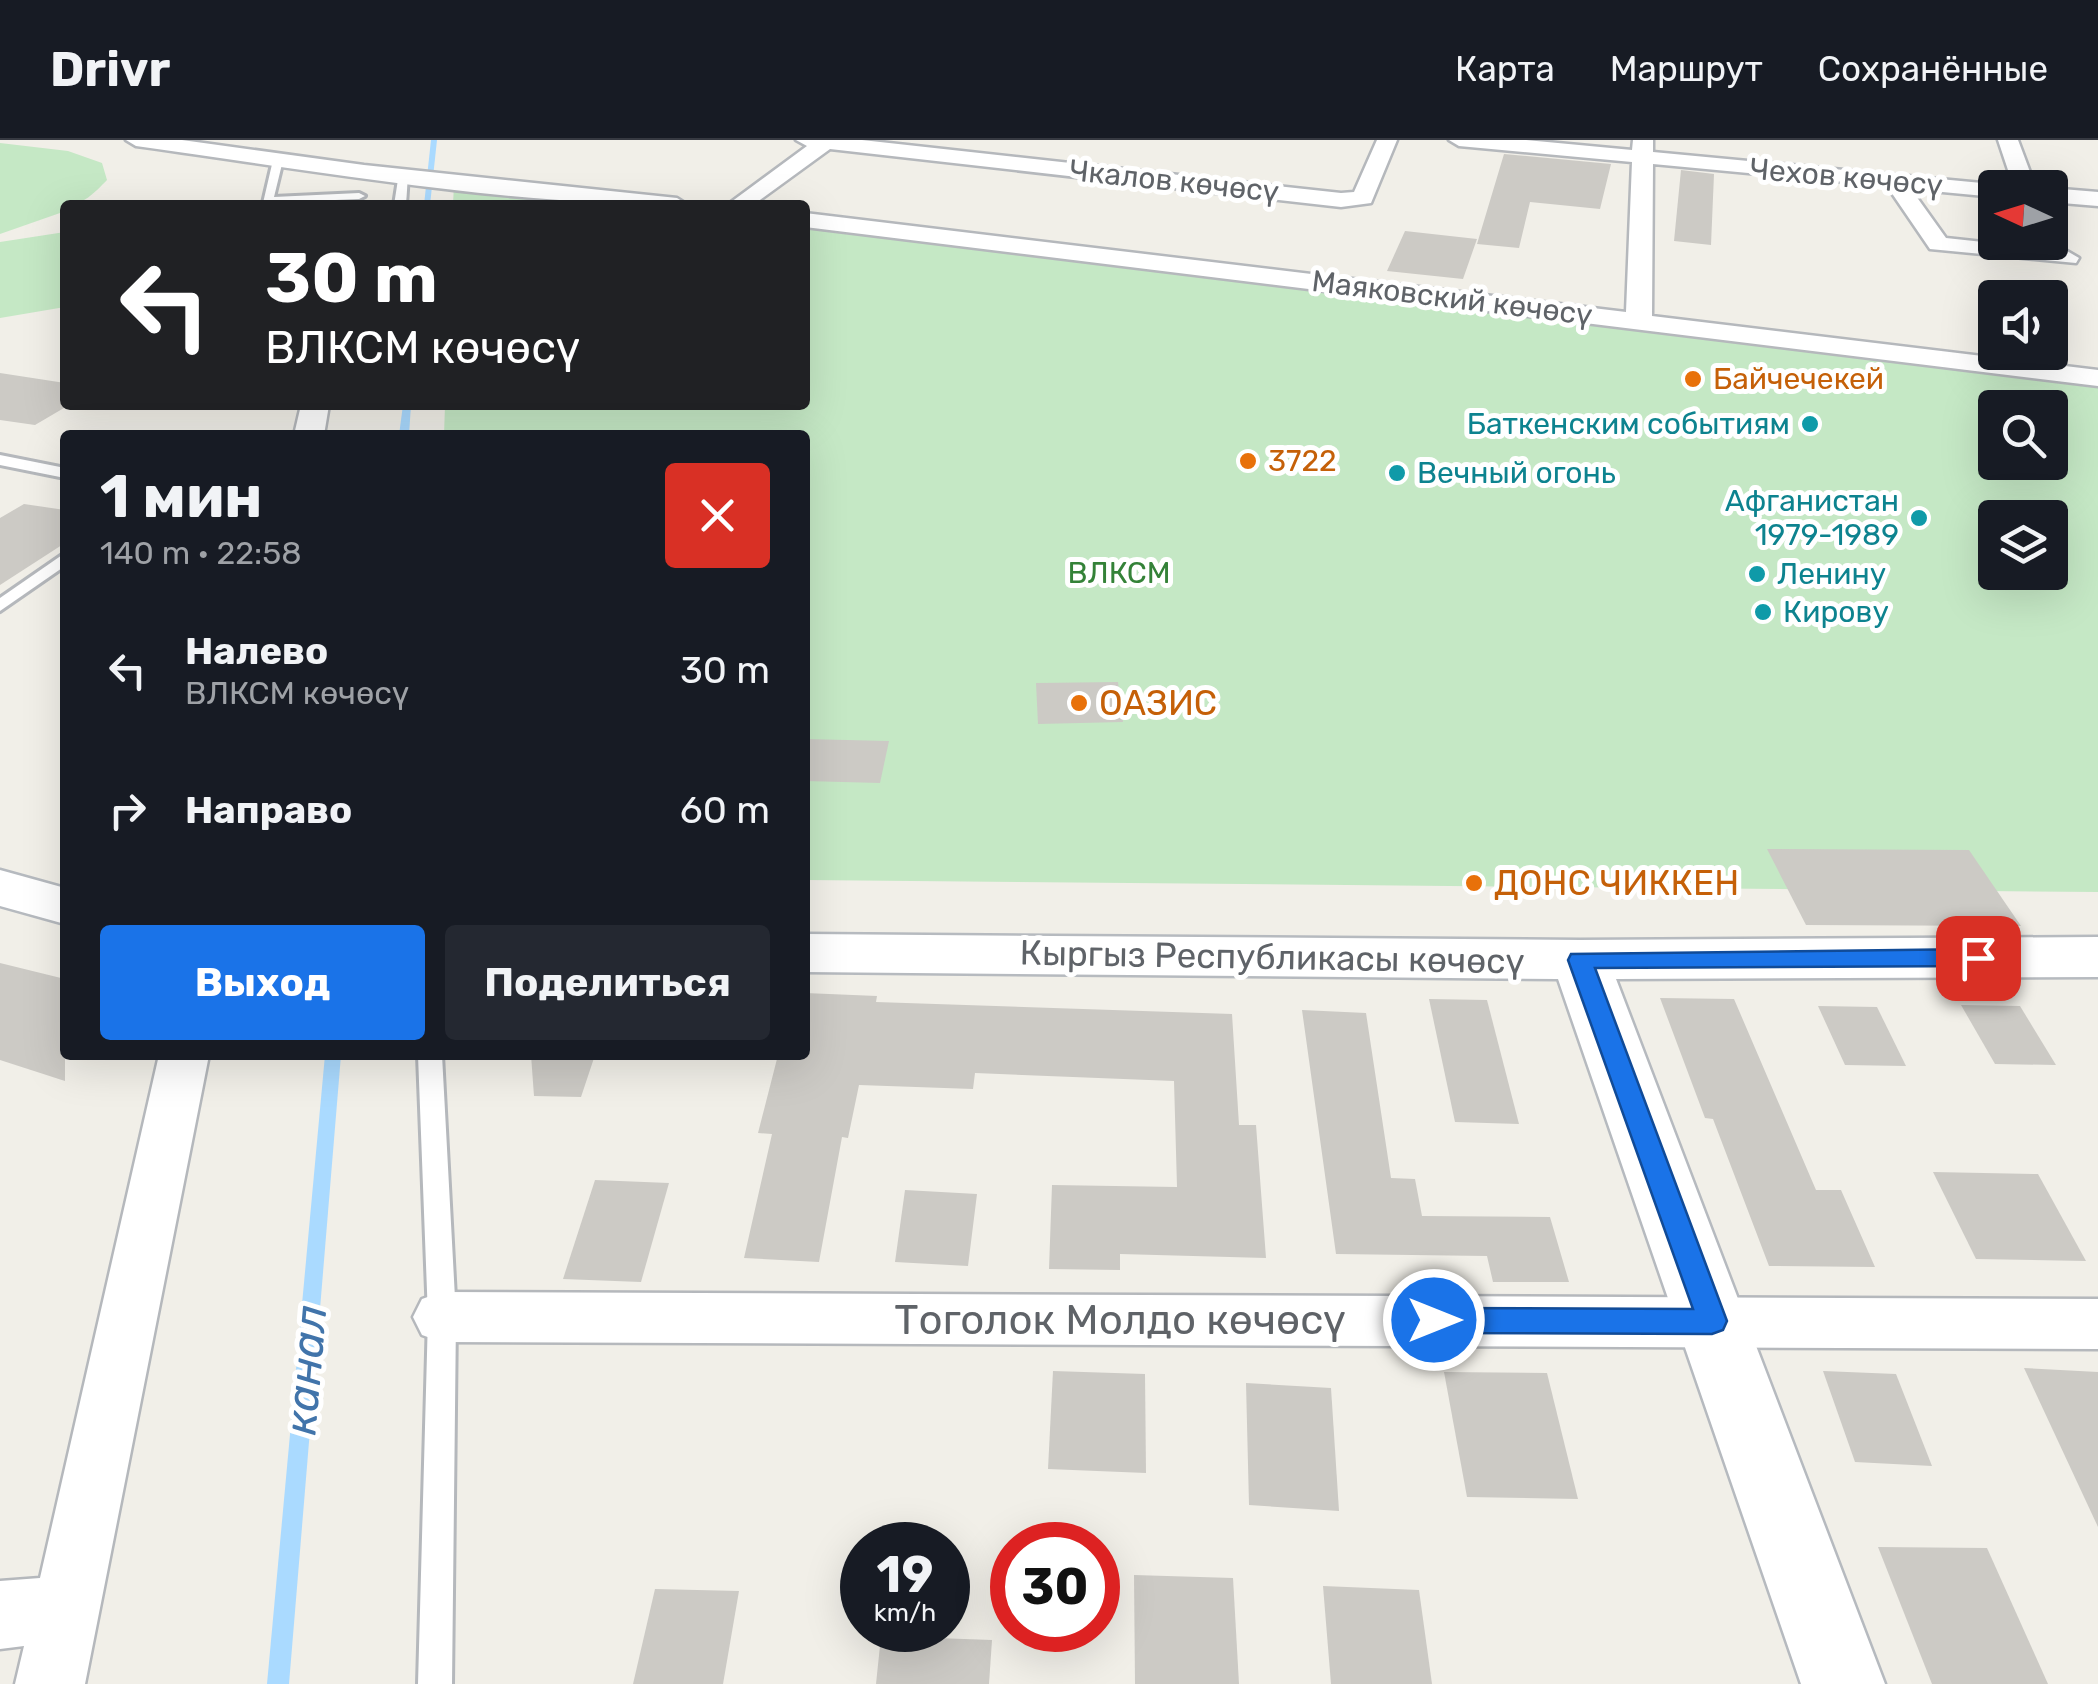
<!DOCTYPE html>
<html lang="ru">
<meta charset="utf-8">
<style>
:root{--surface:#171b24;--page:#242831;--text:#f1f3f6;--muted:#9ea1a6;--line:#363941;--accent:#1a73e8}
body{margin:0;font-family:Rubik,sans-serif;background:var(--page);color:var(--text);height:100vh;display:flex;flex-direction:column;font-size:38px;white-space:nowrap}
*{box-sizing:border-box;margin:0}
p{font-size:32px;color:var(--muted)}
.icon{flex:none;width:55px;height:55px;fill:none;stroke:currentColor;stroke-width:2;stroke-linecap:round;stroke-linejoin:round}
.map{position:relative;flex:1;overflow:hidden}
.details{position:absolute;left:60px;top:290px;width:750px;height:630px;display:flex;flex-direction:column;background:var(--surface);border-radius:10px;box-shadow:0 10px 40px #0002}
.details>*{flex:none}
.hud{position:absolute;left:60px;top:60px;width:750px;height:210px;border-radius:10px;box-shadow:0 10px 40px #0002;background:#202124;color:#fff;overflow:hidden}
.needle{width:65px;rotate:274deg}
.fabs{position:absolute;left:1978px;top:30px;display:grid;gap:20px}
.fabs a{display:grid;place-items:center;width:90px;height:90px;border-radius:10px;background:var(--surface);box-shadow:0 10px 40px #0002;font-size:50px}
.speed{position:absolute;left:840px;top:1382px;display:flex;gap:20px;font-size:50px;font-weight:700;text-align:center}
.speed>*{display:grid;place-content:center;width:130px;height:130px;border-radius:50%;background:var(--surface);box-shadow:0 10px 40px #0002;line-height:1}
.speed small{font-size:25px;font-weight:400}
.speed .limit{border:15px solid #d22;background:#fff;color:#111}
.pin{position:absolute;display:grid;place-items:center;width:85px;height:85px;color:#fff;margin:-42px;border-radius:20px;box-shadow:0 5px 15px #0006}
.me{position:absolute;width:110px;margin:-55px;rotate:90deg;stroke-linejoin:round;filter:drop-shadow(0 0 8px #0008)}
.turn{display:flex;align-items:center;gap:35px;height:210px;padding:0 40px;font-size:45px}
.turn .icon{width:130px;height:130px;stroke-width:2.5}
.turn b{display:block;font-size:70px;line-height:85px}
.round{display:grid;place-items:center;flex:none;width:105px;height:105px;border-radius:10px;background:var(--page)}
.summary{display:flex;align-items:center;justify-content:space-between;height:170px;padding:0 40px}
h1{font-size:60px;font-weight:700;line-height:75px}
.action{display:flex;gap:20px;margin-top:auto;padding:20px 40px}
.action a{flex:1;height:115px;border-radius:10px;background:var(--accent);color:#fff;font-size:40px;font-weight:700;line-height:115px;text-align:center}
.action a+a{background:var(--page);color:var(--text)}
ul{padding:0;list-style:none}
li{display:flex;align-items:center;gap:30px;height:140px;padding:0 40px}
li div{flex:1}
li b{display:block;font-size:38px}
li em{font-style:normal}
header{display:flex;align-items:center;gap:60px;box-sizing:border-box;height:140px;padding:0 50px;background:var(--surface);border-bottom:2px solid var(--line)}
header strong{font-size:48px}
nav{display:flex;gap:55px;margin-inline-start:auto;font-size:35px}
.map>svg:first-child{display:block}
.green{fill:#c5e8c5;fill-rule:evenodd}
.lines{fill:none;stroke-linecap:round;stroke-linejoin:round}
.stream{fill:#aadaff;fill-rule:evenodd}
.building{fill:#cccac5}
.lane-casing{stroke:#b5b8bc;stroke-width:6}
.street-casing{stroke:#b5b8bc;stroke-width:5}
.secondary-casing{stroke:#b6babf;stroke-width:5}
.lane{fill:#fff;fill-rule:evenodd}
.street{fill:#fff;fill-rule:evenodd}
.secondary{fill:#fff;fill-rule:evenodd}
.route{fill:#1a73e8;stroke:#114b97;stroke-width:2.5}
.food-dot{fill:#e8710a;stroke:#fff;stroke-width:4}
.culture-dot{fill:#0f9aa8;stroke:#fff;stroke-width:4}
.labels{text-anchor:middle;stroke-width:10;stroke-linejoin:round;paint-order:stroke}
.far-street-label{font-size:30px;fill:#5f6368;stroke:#fff}
.far-food-label{font-size:30px;fill:#c56008;stroke:#fff;text-anchor:start}
.far-culture-label{font-size:30px;fill:#0d838f;stroke:#fff;text-anchor:start}
.far-park-label{font-size:30px;fill:#348238;stroke:#fff}
.food-label{font-size:35px;fill:#c56008;stroke:#fff;text-anchor:start}
.street-label{font-size:35px;fill:#5f6368;stroke:#fff}
.near-street-label{font-size:42px;fill:#5f6368;stroke:#fff}
.near-water-label{font-size:45px;font-style:italic;fill:#4174aa;stroke:#fff}
</style>
<header>
<strong>Drivr</strong>
<nav><a>Карта</a><a>Маршрут</a><a>Сохранённые</a></nav>
</header>
<div class="map">
<svg width="2098" height="1544" viewBox="0 0 2098 1544">
<rect width="100%" height="100%" fill="#f1efe8"/>
<!-- green -->
<g class="green">
<path d="M0 3 68 11 102 23 107 40C94 53 84 65 65 65L60 73 0 94Z"/>
<polygon points="454,43 655,65 453,65"/>
<path d="M805 81 2098 244V752L805 740V295H444L445 265H805ZM1995 268H2050V322H1995ZM1995 378H2050V432H1995Z"/>
<polygon points="65,92 65,167 0,178 0,102"/>
</g>
<g class="lines">
<!-- stream -->
<g class="stream">
<polygon points="431,0 437,0 430,65 424,65"/>
<polygon points="403,265 411,265 409,295 399,295"/>
<polygon points="325,915 341,915 289,1544 267,1544"/>
</g>
</g>
<!-- building -->
<g class="building">
<polygon points="1504,14 1611,24 1600,69 1530,62 1519,108 1477,104"/>
<polygon points="1681,30 1714,34 1711,105 1674,101"/>
<polygon points="1405,91 1477,99 1463,139 1387,131"/>
<polygon points="0,233 65,243 65,265 69,265 35,285 0,280"/>
<polygon points="24,364 65,370 65,403 0,445 0,378"/>
<polygon points="1118,542 1123,582 1038,584 1036,543"/>
<polygon points="805,599 889,601 880,643 805,641"/>
<polygon points="1767,709 1969,710 2021,786 1806,785"/>
<polygon points="0,823 65,839 65,941 0,920"/>
<polygon points="805,853 877,856 876,862 1232,874 1239,985 1256,985 1266,1118 1120,1114 1120,1130 1049,1129 1052,1045 1177,1047 1174,941 975,933 973,949 859,945 848,998 842,997 819,1122 744,1118 772,994 758,993 778,915 805,915"/>
<polygon points="1660,858 1734,859 1816,1050 1841,1050 1875,1127 1769,1126 1713,979 1705,978"/>
<polygon points="1429,859 1487,860 1519,984 1455,982"/>
<polygon points="1961,865 2020,866 2056,925 1995,924"/>
<polygon points="1818,866 1877,867 1906,926 1845,925"/>
<polygon points="1302,870 1366,873 1391,1038 1415,1039 1422,1076 1550,1077 1569,1142 1493,1142 1487,1116 1336,1114"/>
<polygon points="531,915 595,915 581,957 534,956"/>
<polygon points="1933,1032 2038,1034 2086,1121 1976,1119"/>
<polygon points="595,1040 669,1043 641,1142 563,1139"/>
<polygon points="905,1050 977,1054 968,1126 895,1122"/>
<polygon points="2024,1228 2098,1232 2098,1387"/>
<polygon points="1053,1231 1145,1234 1146,1333 1048,1329"/>
<polygon points="1823,1231 1896,1234 1932,1326 1855,1322"/>
<polygon points="1444,1232 1547,1233 1578,1359 1467,1357"/>
<polygon points="1246,1243 1331,1248 1339,1371 1249,1365"/>
<polygon points="1878,1407 1987,1408 2048,1544 1932,1544"/>
<polygon points="1134,1435 1233,1438 1239,1544 1135,1544"/>
<polygon points="1323,1446 1419,1450 1432,1544 1331,1544"/>
<polygon points="655,1449 739,1451 723,1544 633,1544"/>
<polygon points="881,1496 992,1500 989,1544 876,1544"/>
</g>
<g class="lines">
<defs>
<g id="lane">
<polygon points="278,17 283,20 274,57 359,53 365,56 359,59 263,63 273,20"/>
<polygon points="399,33 408,35 406,65 394,65"/>
<polygon points="0,315 65,328 65,338 0,325"/>
<polygon points="65,413 65,426 0,471 0,458"/>
<polygon points="418,915 442,915 456,1177 452,1544 418,1544 428,1177"/>
</g>
<g id="street">
<path d="M126 0H182L364 25 677 58 688 65C504 65 318 31 136 6Z"/>
<polygon points="796,0 862,0 1341,53 1354,52 1377,0 1397,0 1371,63 1341,67 830,9 753,65 727,65 807,6"/>
<polygon points="1449,0 1526,0 1632,10 1633,0 1653,0 1653,12 2003,45 1995,48 1995,57 1911,49 1946,98 2067,111 2079,118 2076,123 1930,109 1887,46 1653,24 1652,176 2098,230 2098,246 805,87 805,73 1626,172 1632,22 1459,6"/>
<polygon points="1998,0 2018,0 2036,48 2014,48"/>
<polygon points="2050,48 2098,52 2098,66 2050,62"/>
<polygon points="301,265 329,265 324,295 294,295"/>
<polygon points="159,915 209,915 85,1544 15,1544 24,1506 0,1509 0,1441 40,1438"/>
<polygon points="442,1152 2098,1159 2098,1209 442,1202 422,1195 413,1177 422,1159"/>
</g>
<g id="secondary">
<polygon points="0,730 65,748 65,784 0,766"/>
<polygon points="805,794 1580,800 2098,797 2098,837 1616,839 1885,1544 1801,1544 1558,839 805,832"/>
</g>
</defs>
<!-- lane casing -->
<use href="#lane" class="lane-casing"/>
<!-- street casing -->
<use href="#street" class="street-casing"/>
<!-- secondary casing -->
<use href="#secondary" class="secondary-casing"/>
<!-- lane -->
<use href="#lane" class="lane"/>
<!-- street -->
<use href="#street" class="street"/>
<!-- secondary -->
<use href="#secondary" class="secondary"/>
</g>
<!-- route -->
<polygon class="route" points="1978,809 1990,818 1978,826 1595,828 1727,1181 1723,1190 1712,1194 1434,1193 1424,1189 1420,1180 1424,1171 1434,1168 1693,1169 1568,820 1571,814"/>
<!-- markers -->
<g class="food-dot">
<circle cx="1693" cy="239" r="10"/>
<circle cx="1248" cy="321" r="10"/>
<circle cx="1079" cy="563" r="10"/>
<circle cx="1474" cy="743" r="10"/>
</g>
<g class="culture-dot">
<circle cx="1810" cy="284" r="10"/>
<circle cx="1397" cy="333" r="10"/>
<circle cx="1919" cy="378" r="10"/>
<circle cx="1757" cy="434" r="10"/>
<circle cx="1763" cy="472" r="10"/>
</g>
<g class="labels">
<!-- far-street labels -->
<g class="far-street-label">
<text transform="translate(1846 37) rotate(5)" y="10">Чехов көчөсү</text>
<text transform="translate(1174 41) rotate(6)" y="10">Чкалов көчөсү</text>
<text transform="translate(1452 158) rotate(7)" y="10">Маяковский көчөсү</text>
</g>
<!-- far-food labels -->
<g class="far-food-label">
<text x="1713" y="249">Байчечекей</text>
<text x="1268" y="331">3722</text>
</g>
<!-- far-culture labels -->
<g class="far-culture-label">
<text x="1790" y="294" text-anchor="end">Баткенским событиям</text>
<text x="1417" y="343">Вечный огонь</text>
<text x="1899" y="371" text-anchor="end">Афганистан<tspan x="1899" dy="34">1979-1989</tspan></text>
<text x="1777" y="444">Ленину</text>
<text x="1783" y="482">Кирову</text>
</g>
<!-- far-park labels -->
<g class="far-park-label">
<text x="1119" y="443">ВЛКСМ</text>
</g>
<!-- food labels -->
<g class="food-label">
<text x="1099" y="575">ОАЗИС</text>
<text x="1494" y="755">ДОНС ЧИККЕН</text>
</g>
<!-- street labels -->
<g class="street-label">
<text transform="translate(1272 817) rotate(1)" y="12">Кыргыз Республикасы көчөсү</text>
</g>
<!-- near-street labels -->
<g class="near-street-label">
<text x="1120" y="1194">Тоголок Молдо көчөсү</text>
</g>
<!-- near-water labels -->
<g class="near-water-label">
<text transform="translate(305 1230) rotate(-85)" y="16">канал</text>
</g>
</g>
</svg>
<div class="fabs">
<a><svg class="needle" viewBox="-14 -14 28 28"><path d="M0-13l5 13h-10z" fill="#e53935"/><path d="M0 13l5-13h-10z" fill="#9ea1a6"/></svg></a>
<a><svg class="icon" aria-label="sound" viewBox="0 0 24 24"><path d="M4 9h4l5-4v14l-5-4H4zM17 9q2 3 0 6"/></svg></a>
<a><svg class="icon" aria-label="search" viewBox="0 0 24 24"><circle cx="10" cy="10" r="6"/><path d="M15 15l6 6"/></svg></a>
<a><svg class="icon" aria-label="layers" viewBox="0 0 24 24"><path d="M12 4l9 5-9 5-9-5zM3 14l9 5 9-5"/></svg></a>
</div>
<div class="speed"><div>19<small>km/h</small></div><div class="limit">30</div></div>
<div class="pin" style="left:1978px;top:818px;background:#d93025"><svg class="icon" aria-label="arrive" viewBox="0 0 24 24"><path d="M6 21V4h12l-3 4 3 4H6"/></svg></div>
<svg class="me" style="left:1434px;top:1180px" viewBox="-20 -20 40 40"><circle r="17" fill="#1a73e8" stroke="#fff" stroke-width="3"/><path d="M0-11L8 9 0 5-8 9z" fill="#fff"/></svg>
<div class="hud">
<div class="turn"><svg class="icon" aria-label="left" viewBox="0 0 24 24"><path d="M17 20v-9H6M10 6l-5 5 5 5"/></svg><div><b>30 m</b>ВЛКСМ көчөсү</div></div>
</div>
<section class="details">
<div class="summary"><div><h1>1 мин</h1><p>140 m · 22:58</p></div><a class="round" style="background:#d93025;color:#fff"><svg class="icon" aria-label="close" viewBox="0 0 24 24"><path d="M6 6l12 12M18 6L6 18"/></svg></a></div>
<ul>
<li><svg class="icon" aria-label="left" viewBox="0 0 24 24"><path d="M17 20v-9H6M10 6l-5 5 5 5"/></svg><div><b>Налево</b><p>ВЛКСМ көчөсү</p></div><em>30 m</em></li>
<li><svg class="icon" aria-label="right" viewBox="0 0 24 24"><path d="M7 20v-9h11M14 6l5 5-5 5"/></svg><div><b>Направо</b></div><em>60 m</em></li>
</ul>
<div class="action"><a>Выход</a><a>Поделиться</a></div>
</section>
</div>
